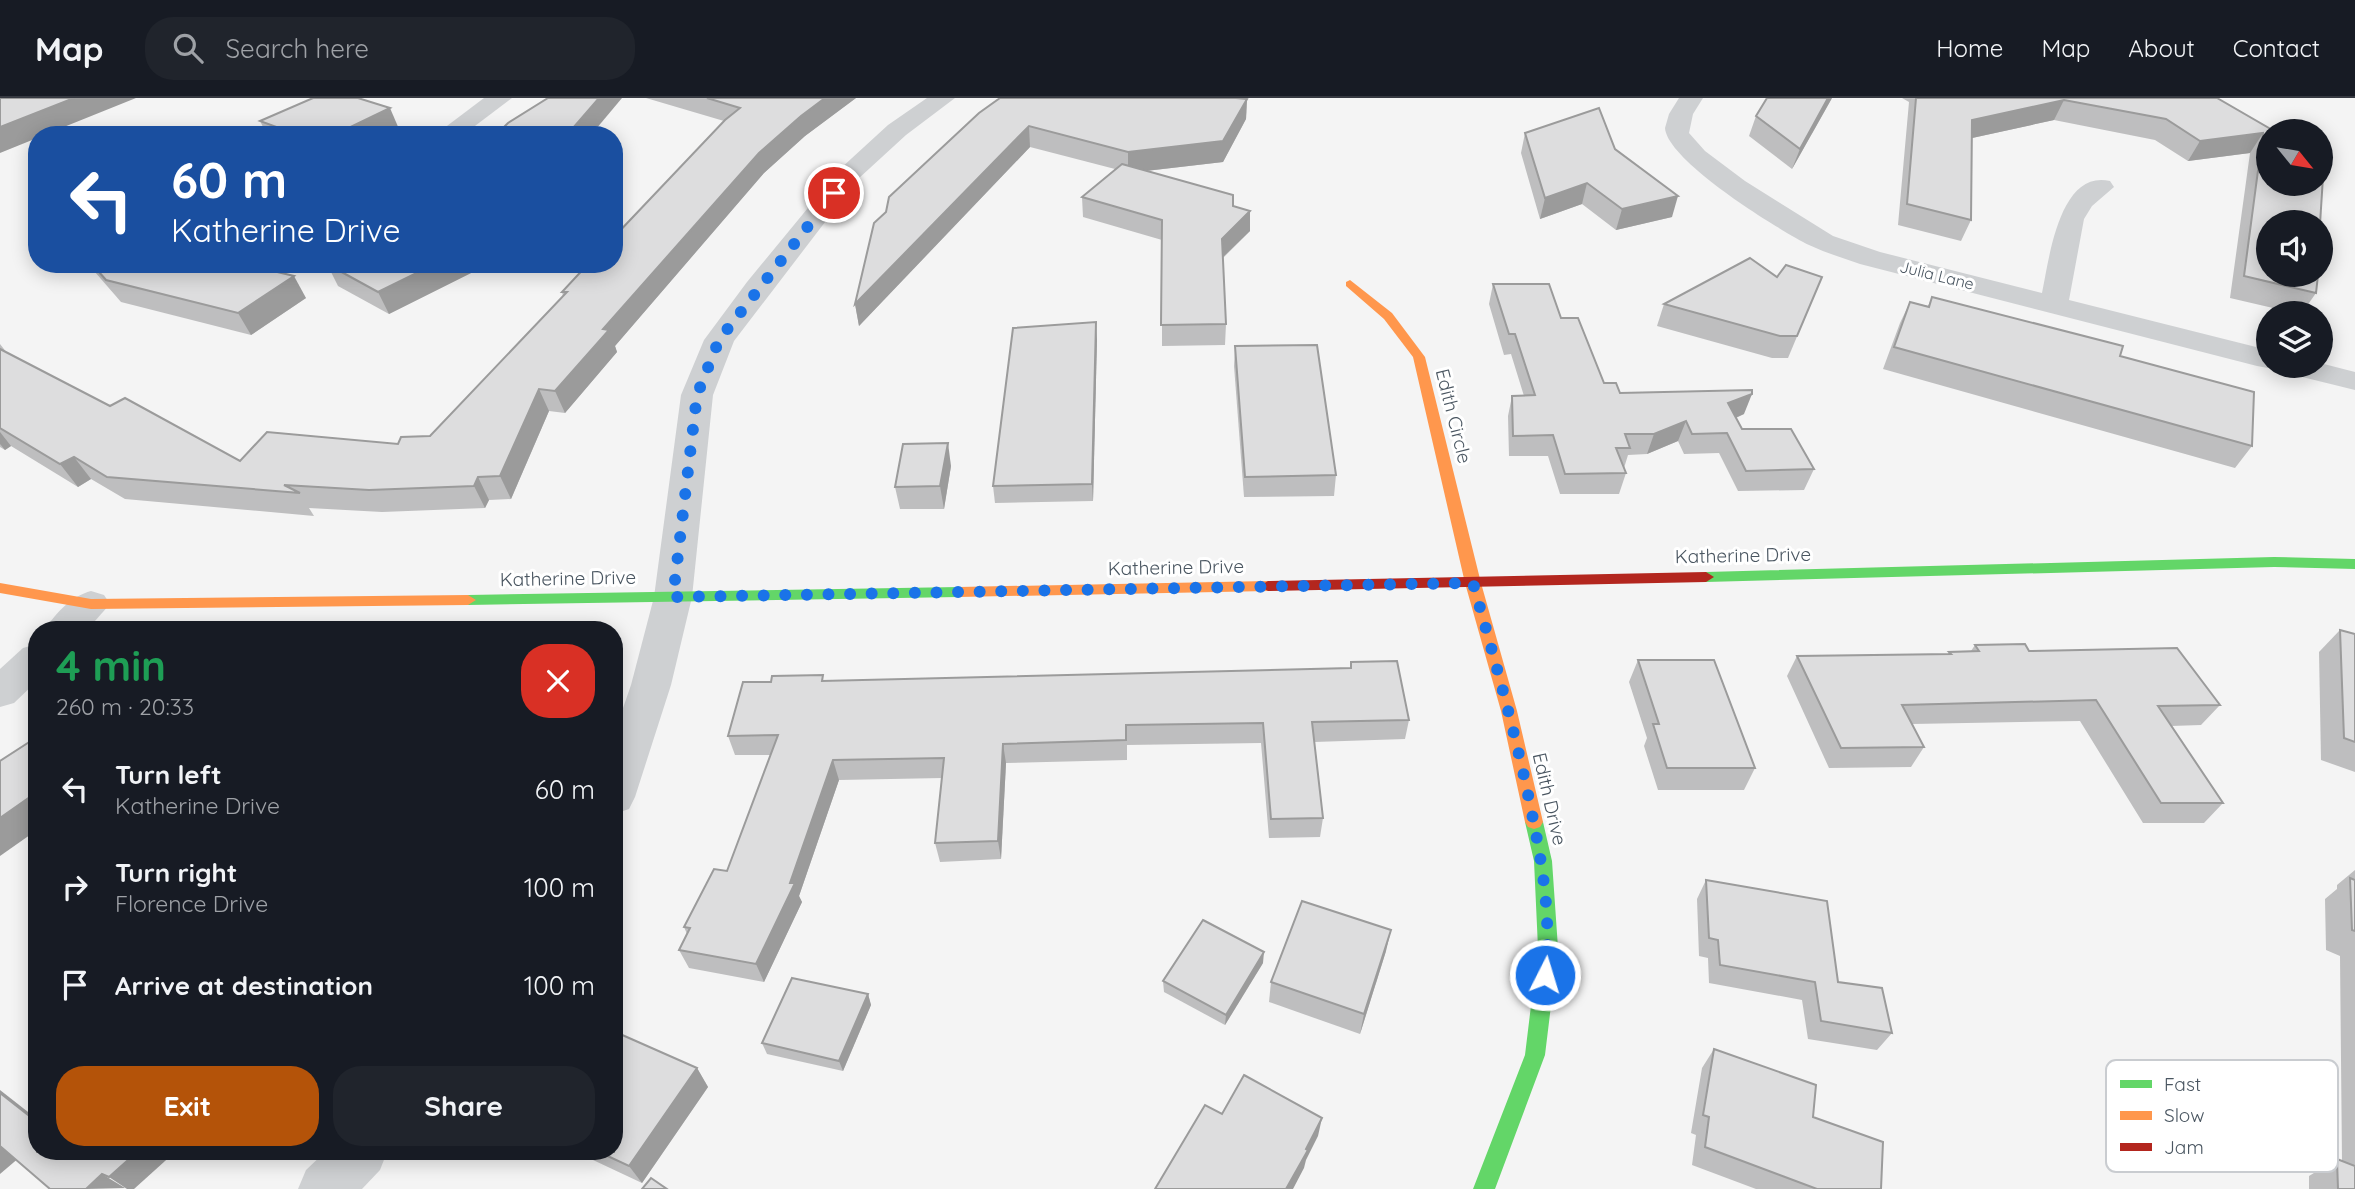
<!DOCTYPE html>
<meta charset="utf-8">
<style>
:root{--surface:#171b24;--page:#20242c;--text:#f1f3f6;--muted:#9ea1a6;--line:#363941;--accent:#b45309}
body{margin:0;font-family:Quicksand,sans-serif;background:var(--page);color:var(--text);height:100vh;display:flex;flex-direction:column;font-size:26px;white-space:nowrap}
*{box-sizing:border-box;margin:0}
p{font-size:23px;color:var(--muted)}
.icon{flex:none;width:38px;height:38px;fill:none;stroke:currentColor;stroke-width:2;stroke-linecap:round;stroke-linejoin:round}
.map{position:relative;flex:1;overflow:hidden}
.panel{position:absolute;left:28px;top:523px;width:595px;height:539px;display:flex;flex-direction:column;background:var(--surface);border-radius:28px;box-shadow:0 4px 18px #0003}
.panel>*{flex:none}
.guide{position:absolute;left:28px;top:28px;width:595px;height:147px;border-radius:28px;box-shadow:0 4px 18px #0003;background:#1a4fa0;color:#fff;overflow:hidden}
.needle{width:46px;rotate:120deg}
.fabs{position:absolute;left:2256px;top:21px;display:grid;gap:14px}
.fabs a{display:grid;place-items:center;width:77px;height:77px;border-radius:50%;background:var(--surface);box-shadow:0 4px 18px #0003;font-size:35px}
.pin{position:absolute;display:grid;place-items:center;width:60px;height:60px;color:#fff;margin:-30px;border:4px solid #fff;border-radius:50%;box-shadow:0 2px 7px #0007}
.me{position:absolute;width:77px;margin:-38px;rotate:5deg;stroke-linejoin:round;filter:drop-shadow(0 0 5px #0008)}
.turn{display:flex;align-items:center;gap:24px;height:147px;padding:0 28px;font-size:32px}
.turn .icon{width:91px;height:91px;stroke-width:2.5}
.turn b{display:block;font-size:49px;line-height:60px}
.round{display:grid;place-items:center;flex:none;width:74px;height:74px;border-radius:28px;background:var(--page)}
.summary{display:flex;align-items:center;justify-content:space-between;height:119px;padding:0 28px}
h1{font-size:42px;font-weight:700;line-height:52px;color:#1e9e55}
.action{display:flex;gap:14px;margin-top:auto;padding:14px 28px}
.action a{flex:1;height:80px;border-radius:28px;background:var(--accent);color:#fff;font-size:28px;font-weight:700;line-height:80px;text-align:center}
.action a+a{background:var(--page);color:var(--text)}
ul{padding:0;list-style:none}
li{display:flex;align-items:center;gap:21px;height:98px;padding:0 28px}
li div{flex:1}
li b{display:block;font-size:26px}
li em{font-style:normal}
header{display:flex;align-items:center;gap:42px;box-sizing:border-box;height:98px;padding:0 35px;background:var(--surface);border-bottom:2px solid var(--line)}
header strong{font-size:33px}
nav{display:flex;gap:38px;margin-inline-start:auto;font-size:24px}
.search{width:490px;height:63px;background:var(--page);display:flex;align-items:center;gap:18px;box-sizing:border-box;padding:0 24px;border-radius:28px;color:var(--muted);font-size:26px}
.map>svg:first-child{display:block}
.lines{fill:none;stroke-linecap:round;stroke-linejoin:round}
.street{fill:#ced0d2;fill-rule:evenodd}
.fast{fill:#63d668;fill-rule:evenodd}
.slow{fill:#ff974d;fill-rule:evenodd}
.jam{fill:#b3261e;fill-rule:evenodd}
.wall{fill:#bebebf}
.shaded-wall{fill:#9b9b9b}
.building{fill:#ddddde;stroke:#9b9b9b;stroke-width:2}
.route{stroke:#1a73e8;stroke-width:12;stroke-dasharray:0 21.6}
.labels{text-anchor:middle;stroke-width:6;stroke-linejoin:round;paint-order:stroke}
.far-street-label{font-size:16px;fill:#4a5661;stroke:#fff}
.street-label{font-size:19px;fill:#4a5661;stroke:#fff}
.key{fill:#fff;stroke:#c9ccd0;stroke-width:2}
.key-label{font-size:19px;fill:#4a5661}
</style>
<header>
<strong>Map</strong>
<div class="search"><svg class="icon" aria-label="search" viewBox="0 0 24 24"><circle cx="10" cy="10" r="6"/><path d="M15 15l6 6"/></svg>Search here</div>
<nav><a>Home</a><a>Map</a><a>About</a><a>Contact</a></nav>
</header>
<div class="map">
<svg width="2355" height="1091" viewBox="0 0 2355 1091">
<rect width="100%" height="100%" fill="#f4f4f4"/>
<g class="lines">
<!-- street -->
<g class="street">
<polygon points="484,0 512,0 463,37 435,37"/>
<polygon points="927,0 955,0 906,37 858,81 734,243 713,297 692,499 671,587 635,699 629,711 614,716 614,636 631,587 654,499 681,297 704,242 747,184 840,71 888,27"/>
<path d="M1679 0H1703L1693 16 1689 35 1705 53 1745 83 1833 138 1880 154 2042 195C2049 162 2059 71 2110 83L2114 89 2092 108 2084 121 2069 202 2268 252V268H2278L2268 270 2257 268 1860 166C1843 160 1826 155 1809 147 1779 132 1667 63 1665 30L1669 16Z"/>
<polygon points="2320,265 2355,274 2355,292 2286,275 2282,268 2320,268"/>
<path d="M91 493 104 497 110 506 87 532H45C55 515 72 498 91 493Z"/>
<polygon points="37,546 37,583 14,605 0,609 0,571 23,550"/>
<polygon points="325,1054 387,1054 380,1072 362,1091 298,1091 306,1072"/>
</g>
<!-- fast -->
<g class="fast">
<polygon points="2274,459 2355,461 2355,471 2274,469 1706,484 1698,479 1706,474"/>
<polygon points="959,489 967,494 959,499 468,507 460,502 468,497"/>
<polygon points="1534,717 1540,719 1543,724 1552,763 1558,850 1545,957 1495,1091 1473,1091 1525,957 1538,850 1534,763 1525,724 1528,719"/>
</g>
<!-- slow -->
<g class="slow">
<polygon points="1350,182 1392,215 1425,259 1481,485 1517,613 1543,724 1540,729 1534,731 1528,729 1525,724 1501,613 1465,485 1413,259 1384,221 1346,188 1346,184"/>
<polygon points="1268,483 1276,488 1268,493 959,499 951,494 959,489"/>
<polygon points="0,485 91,501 468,497 476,502 468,507 91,511 0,495"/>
</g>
<!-- jam -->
<polygon class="jam" points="1706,474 1714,479 1706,484 1268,493 1260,488 1268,483"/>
</g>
<!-- wall -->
<g class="wall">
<polygon points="646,0 856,0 805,38 764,75 615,248 617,254 565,315 549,313 511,401 489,402 485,410 382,414 309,410 314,418 125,401 91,381 78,389 11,348 5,352 0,349 0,246 7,255 110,308 240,363 398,346 430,338 563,198 562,194 724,23"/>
<polygon points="1832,0 1792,71 1749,38 1756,18"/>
<polygon points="1902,0 2217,0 2274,33 2316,195 2302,215 2294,215 2230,200 2250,55 2188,63 2155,42 2054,22 1972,40 1971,122 1961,143 1898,127 1909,4"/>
<polygon points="1247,1 1246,21 1223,64 1146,73 1233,108 1250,133 1223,160 1226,226 1225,247 1162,248 1162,142 1083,119 1082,99 1115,71 1030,49 859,228 855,206 886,114 979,15"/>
<polygon points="260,23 399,31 386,37 267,37"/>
<polygon points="1525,35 1615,51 1672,119 1616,132 1582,106 1540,121 1521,55"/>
<polygon points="88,166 244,166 306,200 251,237 121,204"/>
<polygon points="327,166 482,166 477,172 389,216 338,188"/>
<polygon points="1777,179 1822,179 1788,260 1772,260 1657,228 1664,206"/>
<polygon points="1493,186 1561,220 1604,285 1620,295 1744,316 1736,320 1742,331 1814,371 1804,392 1738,393 1719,355 1684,356 1678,343 1647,356 1628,357 1624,370 1626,375 1619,396 1560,396 1548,358 1509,358 1508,318 1512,298 1524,298 1511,256 1504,257 1489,206"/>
<polygon points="1932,199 2120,258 2252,348 2235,370 1883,271 1900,225 1910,204 1928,208"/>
<polygon points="1097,241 1093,403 995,405 993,388"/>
<polygon points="1235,248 1336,377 1334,398 1244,399 1234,268"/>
<polygon points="951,368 944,411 900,411 895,389"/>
<polygon points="2340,532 2355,536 2355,674 2321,662 2319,554"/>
<polygon points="1975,547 2029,553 2220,607 2201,627 2171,628 2223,705 2204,725 2143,725 2080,623 1912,626 1924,649 1911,669 1829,670 1787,578 1797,558 1948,556 1949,554 1971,553"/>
<polygon points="1638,562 1755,670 1744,692 1658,692 1644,648 1647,640 1629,584"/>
<polygon points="1351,564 1409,622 1405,641 1314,644 1323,720 1320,739 1269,740 1261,645 1127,647 1127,662 1006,665 1001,761 940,764 935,745 942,680 839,682 799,798 802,804 764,884 689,870 679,852 687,836 684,829 727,773 771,657 735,657 728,638 825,583 1350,570"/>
<polygon points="2355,772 2355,1091 2309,1091 2309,1078 2337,1061 2342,1063 2340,858 2326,852 2325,801 2337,791 2337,787"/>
<polygon points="1706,782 1838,884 1892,935 1877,952 1808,941 1802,902 1709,885 1708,860 1699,858 1697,801"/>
<polygon points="1386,853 1360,936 1269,904 1271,884"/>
<polygon points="1263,865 1225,927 1164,894 1163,883"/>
<polygon points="868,896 871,907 843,973 767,956 762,945"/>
<polygon points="1714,951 1813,1019 1881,1091 1756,1091 1692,1067 1696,1037 1691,1035 1702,970"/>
<polygon points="697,970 708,989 642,1085 576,1054 614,1054"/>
</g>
<!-- shaded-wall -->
<g class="shaded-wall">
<polygon points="74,0 136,0 44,37 37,37 37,40 0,55 0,29"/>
<polygon points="599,0 622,0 591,37 567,37"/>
<polygon points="825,0 856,0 805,38 764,75 615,248 617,254 565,315 555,293 603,231 759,55 801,18"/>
<polygon points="1828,0 1832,0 1792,71 1800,51"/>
<polygon points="1247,1 1246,21 1223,64 1128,75 1128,54"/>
<polygon points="2064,2 2054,22 1963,42 1972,22"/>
<polygon points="390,10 399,31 386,37 334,37"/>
<polygon points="1029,28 1030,49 859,228 855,206"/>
<polygon points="2263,35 2250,55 2188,63 2200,43"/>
<polygon points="1587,85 1582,106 1540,121 1545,100"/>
<polygon points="1678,98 1672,119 1616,132 1622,111"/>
<polygon points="1250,113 1250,133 1221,161 1222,141"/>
<polygon points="435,166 482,166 477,172 389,216 378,194"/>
<polygon points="294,178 306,200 251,237 238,215"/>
<polygon points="1096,224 1097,241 1093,403 1092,386"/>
<polygon points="539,291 549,313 511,401 500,378"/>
<polygon points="1752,296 1744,316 1721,326 1728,305"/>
<polygon points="1686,323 1678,343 1647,356 1654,336"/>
<polygon points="0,334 11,348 5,352 0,346"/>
<polygon points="948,345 951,368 944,411 940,388"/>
<polygon points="74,359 91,381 78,389 60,366"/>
<polygon points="478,379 489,402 485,410 474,388"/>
<polygon points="1003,646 1006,665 1001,761 998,743"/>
<polygon points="833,662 839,682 799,798 802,804 764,884 756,866 790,785"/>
<polygon points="37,694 37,732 0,758 0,720"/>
<polygon points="1391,832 1386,853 1360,936 1364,916"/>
<polygon points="1264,854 1263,865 1225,927 1226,917"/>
<polygon points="868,896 871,907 843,973 839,963"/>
<polygon points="697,970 708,989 642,1085 629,1068"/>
<polygon points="0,992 37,1021 37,1024 0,995"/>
<polygon points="1322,1020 1318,1038 1306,1062 1304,1070 1293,1091 1286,1091"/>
<polygon points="0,1047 20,1059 0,1076"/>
<polygon points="137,1054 175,1054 134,1091 127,1091 109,1079"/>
<polygon points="102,1076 125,1090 86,1091"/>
</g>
<!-- building -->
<g class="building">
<polygon points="0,0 74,0 0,29"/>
<polygon points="313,0 358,0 390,10 334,37 298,37 260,23"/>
<polygon points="548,0 599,0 567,37 496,37 508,25"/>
<polygon points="707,0 825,0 801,18 759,55 603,231 609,232 555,293 539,291 500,378 478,379 474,388 369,392 284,387 300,395 107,379 74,359 60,366 0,330 0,251 110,308 125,300 240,363 267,334 398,346 401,339 430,338 567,194 562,194 588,166 614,166 614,139 725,22 740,10"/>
<polygon points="1000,0 1236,0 1247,1 1223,43 1128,54 1029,28 855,206 874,125 886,114 889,99 979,15"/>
<polygon points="1767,0 1828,0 1800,51 1756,18"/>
<polygon points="1916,0 2217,0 2274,33 2268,33 2268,86 2320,86 2320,61 2324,63 2320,126 2320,124 2268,124 2268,177 2318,177 2316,195 2244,178 2263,35 2200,43 2166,21 2064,2 1972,22 1971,122 1907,106"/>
<polygon points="1599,10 1615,51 1678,98 1622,111 1587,85 1545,100 1525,35"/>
<polygon points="1122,66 1233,97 1233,108 1250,113 1222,141 1226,226 1161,227 1162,122 1082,99"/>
<polygon points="1750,160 1777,179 1786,167 1822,179 1797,238 1780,238 1664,206"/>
<polygon points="92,166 244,166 294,178 238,215 106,182"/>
<polygon points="327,166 435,166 378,194"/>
<polygon points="1493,186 1549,186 1561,220 1578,220 1604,285 1616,285 1620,295 1752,292 1752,296 1728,305 1742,331 1791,331 1814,371 1746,373 1727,335 1692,336 1686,323 1654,336 1625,336 1630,350 1616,350 1626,375 1565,376 1553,337 1513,338 1512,298 1535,297 1515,236 1509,236"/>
<polygon points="1932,199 2123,248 2120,258 2254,294 2252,348 1894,249 1910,204 1929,209"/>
<polygon points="1096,224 1092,386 993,388 1013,230"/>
<polygon points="1317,247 1336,377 1245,379 1235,248"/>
<polygon points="948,345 940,388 895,389 903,346"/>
<polygon points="2340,532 2355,536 2355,644 2344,640"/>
<polygon points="2025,546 2029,553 2177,550 2220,607 2158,608 2223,705 2161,705 2096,602 1902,607 1924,649 1841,650 1797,558 1951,556 1949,554 1979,553 1975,547"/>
<polygon points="1638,562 1714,562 1755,670 1667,670 1653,626 1659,626"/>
<polygon points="1397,563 1409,622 1312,624 1323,720 1271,721 1263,625 1126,627 1126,642 1003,646 998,743 935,745 944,660 833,662 790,785 795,785 756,866 679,852 690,830 684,829 714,771 727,773 778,637 728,638 743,584 771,584 772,578 823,577 822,583 1351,570 1351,564"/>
<polygon points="37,639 37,694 0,720 0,663"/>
<polygon points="2350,780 2355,782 2355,833 2352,832"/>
<polygon points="1706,782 1827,803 1838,884 1882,890 1892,935 1821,923 1815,884 1720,867 1718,842 1709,840"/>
<polygon points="1302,803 1391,832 1364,916 1271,884"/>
<polygon points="1203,822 1264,854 1226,917 1163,883"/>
<polygon points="792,880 868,896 839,963 762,945"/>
<polygon points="620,936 697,970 629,1068 599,1054 614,1054 614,943"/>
<polygon points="1714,951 1816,987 1813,1019 1883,1044 1881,1091 1817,1091 1705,1049 1709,1019 1703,1017"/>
<polygon points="1244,977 1322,1020 1306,1051 1308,1052 1286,1091 1155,1091 1205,1007 1222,1016"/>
<polygon points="0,995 37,1024 37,1054 137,1054 109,1079 102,1076 86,1091 50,1091 0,1048"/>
<polygon points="2337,1061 2355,1068 2355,1091 2338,1091"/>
<polygon points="651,1080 667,1091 642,1091"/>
</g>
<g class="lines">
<!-- route -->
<path class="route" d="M834 95 719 242 697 297 673 499 1473 485C1492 552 1511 619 1526 687 1539 749 1553 813 1545 877"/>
</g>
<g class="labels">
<!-- far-street labels -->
<g class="far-street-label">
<text transform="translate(1937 177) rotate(14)" y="6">Julia Lane</text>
</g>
<!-- street labels -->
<g class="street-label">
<text transform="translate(1454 318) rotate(76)" y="7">Edith Circle</text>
<text transform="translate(1743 457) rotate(-1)" y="7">Katherine Drive</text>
<text transform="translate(1176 469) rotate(-1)" y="7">Katherine Drive</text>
<text transform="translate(568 480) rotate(-1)" y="7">Katherine Drive</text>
<text transform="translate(1550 701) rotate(77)" y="7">Edith Drive</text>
</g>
</g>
<!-- legend -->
<rect x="2106" y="962" width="232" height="112" rx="10" class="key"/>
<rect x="2120" y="982" width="32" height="8" fill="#63d668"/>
<rect x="2120" y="1013" width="32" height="9" fill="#ff974d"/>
<rect x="2120" y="1045" width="32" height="8" fill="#b3261e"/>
<g class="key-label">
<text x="2164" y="993">Fast</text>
<text x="2164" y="1024">Slow</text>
<text x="2164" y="1056">Jam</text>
</g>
</svg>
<div class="fabs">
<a><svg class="needle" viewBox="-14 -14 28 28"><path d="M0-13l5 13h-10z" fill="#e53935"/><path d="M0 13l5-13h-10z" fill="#9ea1a6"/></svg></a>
<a><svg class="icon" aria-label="sound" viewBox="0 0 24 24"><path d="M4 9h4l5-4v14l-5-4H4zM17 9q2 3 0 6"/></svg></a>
<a><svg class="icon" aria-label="layers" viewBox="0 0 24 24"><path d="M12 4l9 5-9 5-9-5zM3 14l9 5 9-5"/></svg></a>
</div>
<div class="pin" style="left:834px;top:95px;background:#d93025"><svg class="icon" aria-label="arrive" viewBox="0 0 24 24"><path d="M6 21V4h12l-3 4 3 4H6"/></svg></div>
<svg class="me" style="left:1545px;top:877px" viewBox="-20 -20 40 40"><circle r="17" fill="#1a73e8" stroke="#fff" stroke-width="3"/><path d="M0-11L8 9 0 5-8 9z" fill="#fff"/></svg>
<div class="guide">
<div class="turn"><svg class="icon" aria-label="left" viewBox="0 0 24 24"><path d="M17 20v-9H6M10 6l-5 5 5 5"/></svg><div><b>60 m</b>Katherine Drive</div></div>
</div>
<section class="panel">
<div class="summary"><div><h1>4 min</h1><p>260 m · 20:33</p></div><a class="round" style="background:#d93025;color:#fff"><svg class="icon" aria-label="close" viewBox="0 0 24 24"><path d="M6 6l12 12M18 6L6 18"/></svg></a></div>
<ul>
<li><svg class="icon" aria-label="left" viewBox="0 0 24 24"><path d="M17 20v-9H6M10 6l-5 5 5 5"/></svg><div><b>Turn left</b><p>Katherine Drive</p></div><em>60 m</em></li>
<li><svg class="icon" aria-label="right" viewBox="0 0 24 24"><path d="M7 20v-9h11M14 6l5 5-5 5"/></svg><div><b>Turn right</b><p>Florence Drive</p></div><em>100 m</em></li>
<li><svg class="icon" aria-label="arrive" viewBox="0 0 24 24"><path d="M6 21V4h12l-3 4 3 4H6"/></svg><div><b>Arrive at destination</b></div><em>100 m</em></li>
</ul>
<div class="action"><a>Exit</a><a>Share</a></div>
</section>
</div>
